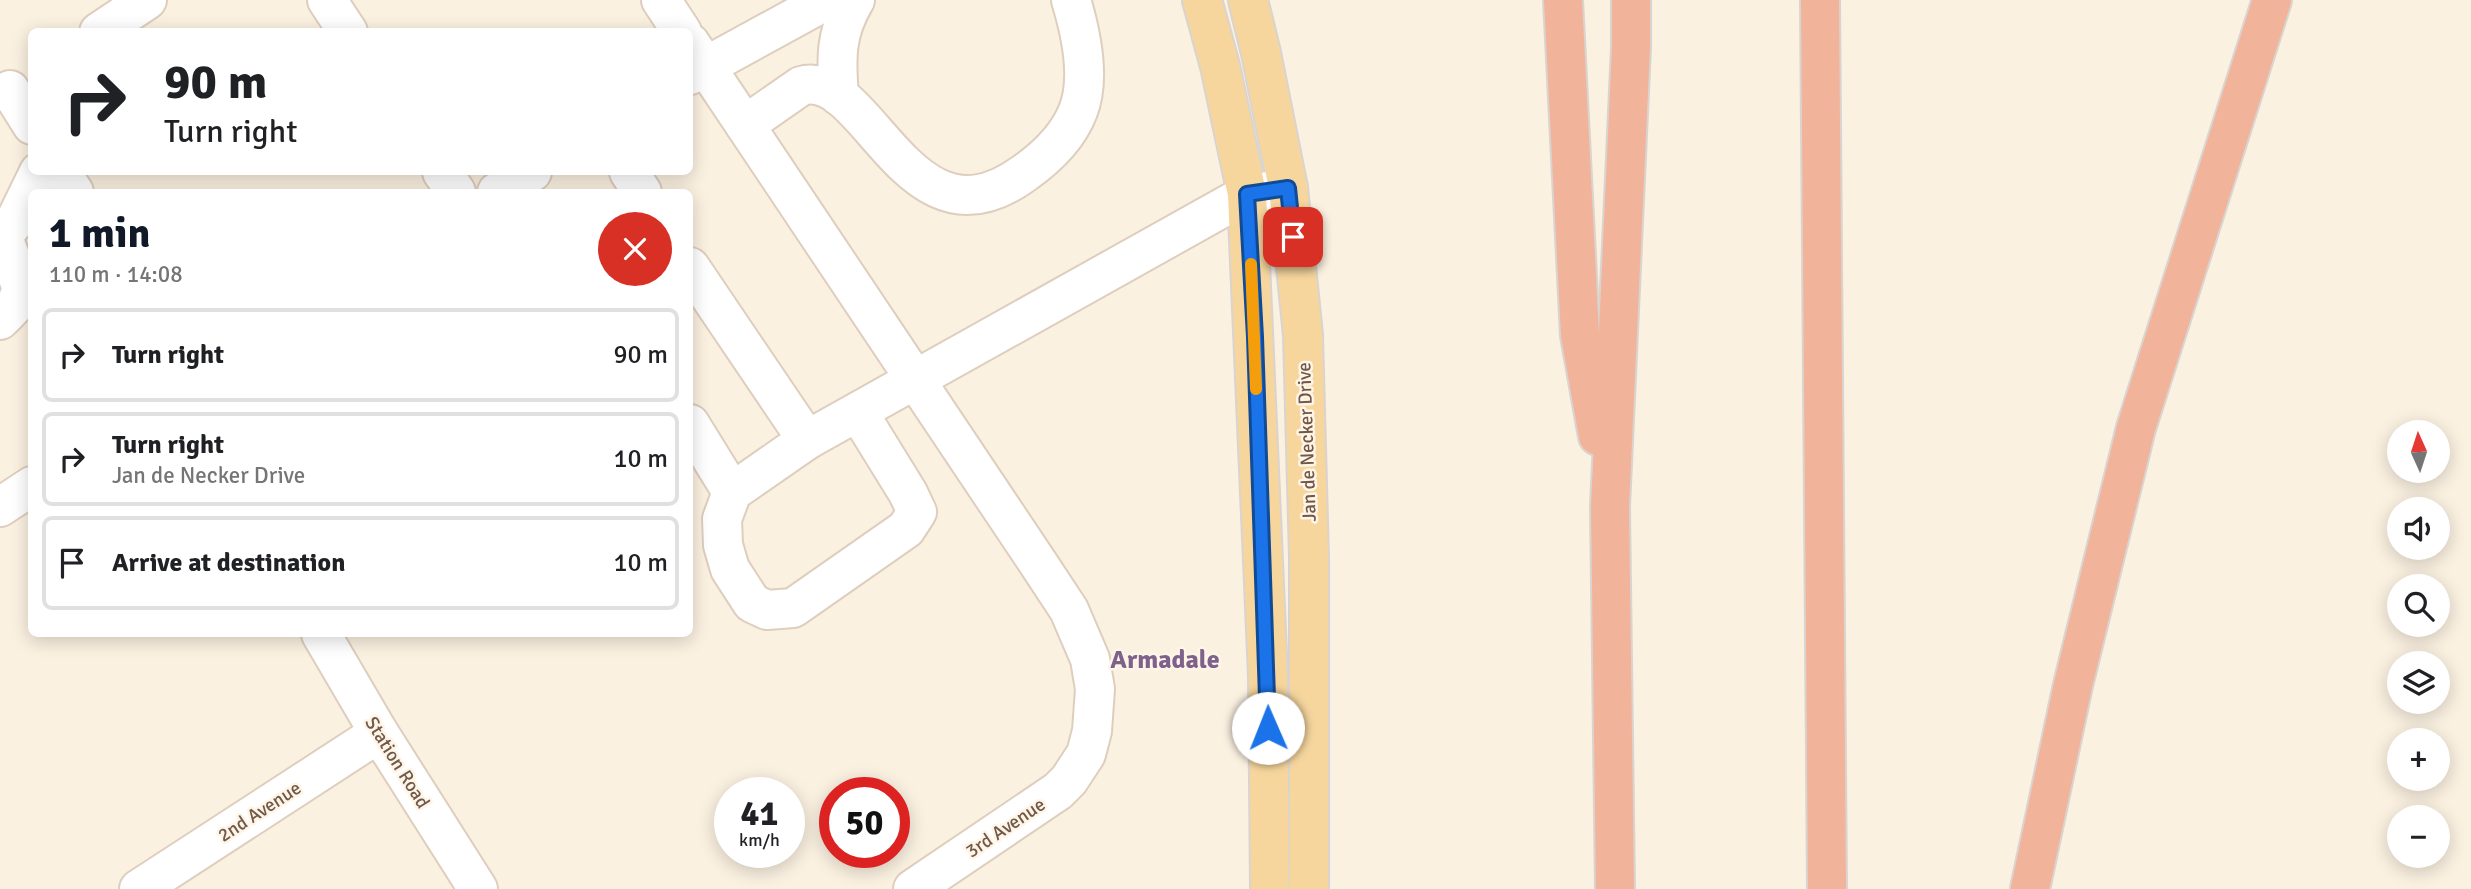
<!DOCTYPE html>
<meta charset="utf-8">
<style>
:root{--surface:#fff;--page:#f6f6f6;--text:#202124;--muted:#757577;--line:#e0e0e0;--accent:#111827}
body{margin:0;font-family:Signika,sans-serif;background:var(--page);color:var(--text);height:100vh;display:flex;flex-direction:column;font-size:26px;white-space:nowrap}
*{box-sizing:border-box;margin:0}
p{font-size:23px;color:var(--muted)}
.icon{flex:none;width:38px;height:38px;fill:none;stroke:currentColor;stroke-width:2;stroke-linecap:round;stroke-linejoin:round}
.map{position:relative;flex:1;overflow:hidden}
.side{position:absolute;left:28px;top:189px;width:665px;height:448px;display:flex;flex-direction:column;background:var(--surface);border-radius:10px;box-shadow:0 4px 18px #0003}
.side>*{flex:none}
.guide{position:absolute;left:28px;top:28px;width:665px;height:147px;border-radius:10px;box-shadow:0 4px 18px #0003;background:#fff;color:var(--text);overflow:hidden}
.needle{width:46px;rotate:357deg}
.buttons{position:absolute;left:2387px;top:420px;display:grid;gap:14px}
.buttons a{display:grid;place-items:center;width:63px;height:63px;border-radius:50%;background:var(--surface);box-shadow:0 4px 18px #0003;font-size:35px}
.speed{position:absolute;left:714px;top:777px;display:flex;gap:14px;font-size:35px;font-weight:700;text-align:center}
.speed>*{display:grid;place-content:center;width:91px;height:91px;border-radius:50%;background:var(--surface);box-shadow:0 4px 18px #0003;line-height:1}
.speed small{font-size:18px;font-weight:400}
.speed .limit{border:10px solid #d22;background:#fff;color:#111}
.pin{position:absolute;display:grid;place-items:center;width:60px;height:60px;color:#fff;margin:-30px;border-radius:14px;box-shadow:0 4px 10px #0006}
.me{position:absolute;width:77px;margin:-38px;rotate:359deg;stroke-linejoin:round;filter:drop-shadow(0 0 5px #0008)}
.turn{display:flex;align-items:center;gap:24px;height:147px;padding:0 21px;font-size:32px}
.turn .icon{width:91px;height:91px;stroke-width:2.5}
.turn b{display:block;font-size:49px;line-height:60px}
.round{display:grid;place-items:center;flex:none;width:74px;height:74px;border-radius:37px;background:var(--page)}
.summary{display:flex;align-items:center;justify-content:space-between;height:119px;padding:0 21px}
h1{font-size:42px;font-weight:800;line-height:52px;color:var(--accent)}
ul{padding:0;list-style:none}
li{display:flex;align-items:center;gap:21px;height:94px;margin:0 14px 10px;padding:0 7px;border:4px solid var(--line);border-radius:10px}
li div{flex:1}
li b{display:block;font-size:26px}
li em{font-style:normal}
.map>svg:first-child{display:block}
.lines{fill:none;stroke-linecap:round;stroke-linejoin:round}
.minor-casing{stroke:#decebe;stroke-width:42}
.major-casing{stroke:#dad4d0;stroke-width:42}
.highway-casing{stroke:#dad4d0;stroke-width:42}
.minor{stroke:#fff;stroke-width:38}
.major{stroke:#f6d69d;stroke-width:38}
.highway{stroke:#f2b39b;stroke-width:38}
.route-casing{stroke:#114b97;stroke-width:18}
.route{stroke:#1a73e8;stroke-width:12}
.slow{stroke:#f59e0b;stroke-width:12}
.labels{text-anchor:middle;stroke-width:5;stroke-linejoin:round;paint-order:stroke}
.street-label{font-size:19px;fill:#70584a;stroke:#fef5e7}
.district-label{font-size:26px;font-weight:bold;fill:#7f628c;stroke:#fef5e7}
</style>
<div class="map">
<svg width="2471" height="889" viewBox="0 0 2471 889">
<rect width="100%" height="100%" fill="#fbf1e1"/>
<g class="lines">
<defs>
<g id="minor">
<polyline points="327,0 348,32"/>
<polyline points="661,0 682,32"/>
<polyline points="99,32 147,0"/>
<polyline points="690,43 1038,563 1069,610 1090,659 1095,689 1092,731 1086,754 1069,780 1058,791 913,889"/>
<polyline points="690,75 827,0"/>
<polyline points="10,90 32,125"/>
<path d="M839 96C836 60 835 33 855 0"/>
<path d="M745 125 801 86C868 66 908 257 1023 174 1046 158 1068 137 1078 111 1091 78 1081 33 1071 0"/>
<polyline points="61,172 74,192"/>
<polyline points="442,172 456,192"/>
<polyline points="629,172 642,192"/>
<polyline points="497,192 532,172"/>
<polyline points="0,239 15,221 39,172"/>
<polyline points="690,267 807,440"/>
<path d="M0 320C11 309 21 302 21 286L3 237"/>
<polyline points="858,412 908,493 917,512 906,529 793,608 767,610 752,603 730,569 723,545 722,519 732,492 807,440 1247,194 1288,188"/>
<polyline points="690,424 732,492"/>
<polyline points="0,507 32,486"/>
<polyline points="321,634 379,733 478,889"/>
<polyline points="139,889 379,733"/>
</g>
<g id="major">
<polyline points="1202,0 1220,66 1247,194 1268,676 1270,889"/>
<polyline points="1248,0 1261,53 1288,188 1303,335 1309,558 1309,889"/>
</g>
<g id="highway">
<polyline points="1563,0 1580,335 1598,436"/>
<polyline points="1820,0 1827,889"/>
<polyline points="1615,889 1610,507 1631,47 1631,0"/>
<polyline points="2030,889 2073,685 2136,428 2272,0"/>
</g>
</defs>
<!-- minor casing -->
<use href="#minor" class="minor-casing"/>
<!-- major casing -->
<use href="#major" class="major-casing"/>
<!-- highway casing -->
<use href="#highway" class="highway-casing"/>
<!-- minor -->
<use href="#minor" class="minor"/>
<!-- major -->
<use href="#major" class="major"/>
<!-- highway -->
<use href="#highway" class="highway"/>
</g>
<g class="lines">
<defs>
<polyline id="route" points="1268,728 1255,337 1247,194 1288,188 1293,237"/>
</defs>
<!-- route casing -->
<use href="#route" class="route-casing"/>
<!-- route -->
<use href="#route" class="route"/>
<!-- slow -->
<polyline class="slow" points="1251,264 1256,389"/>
</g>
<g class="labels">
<!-- street labels -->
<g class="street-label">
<text transform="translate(1306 442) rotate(-92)" y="7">Jan de Necker Drive</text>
<text transform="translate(398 762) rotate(58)" y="7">Station Road</text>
<text transform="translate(259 811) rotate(-33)" y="7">2nd Avenue</text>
<text transform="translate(1005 827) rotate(-34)" y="7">3rd Avenue</text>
</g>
<!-- district labels -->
<g class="district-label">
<text x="1165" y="668">Armadale</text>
</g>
</g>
</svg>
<div class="buttons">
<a><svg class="needle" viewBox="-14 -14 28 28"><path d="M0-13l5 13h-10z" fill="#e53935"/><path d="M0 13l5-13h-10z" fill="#757577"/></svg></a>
<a><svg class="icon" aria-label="sound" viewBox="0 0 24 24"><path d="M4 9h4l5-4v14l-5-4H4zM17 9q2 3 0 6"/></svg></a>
<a><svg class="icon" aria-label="search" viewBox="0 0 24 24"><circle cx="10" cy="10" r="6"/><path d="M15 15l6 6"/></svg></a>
<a><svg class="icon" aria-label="layers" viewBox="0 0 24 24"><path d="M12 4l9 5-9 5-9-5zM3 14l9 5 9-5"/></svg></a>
<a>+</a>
<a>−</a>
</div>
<div class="speed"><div>41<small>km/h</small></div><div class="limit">50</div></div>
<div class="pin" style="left:1293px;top:237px;background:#d93025"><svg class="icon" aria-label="arrive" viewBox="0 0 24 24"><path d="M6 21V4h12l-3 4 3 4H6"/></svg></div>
<svg class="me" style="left:1268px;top:728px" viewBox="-20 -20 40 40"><circle r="19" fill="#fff"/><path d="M0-13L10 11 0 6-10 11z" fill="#1a73e8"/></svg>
<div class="guide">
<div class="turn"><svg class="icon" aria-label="right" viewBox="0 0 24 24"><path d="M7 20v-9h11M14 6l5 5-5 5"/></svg><div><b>90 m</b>Turn right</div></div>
</div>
<section class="side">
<div class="summary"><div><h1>1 min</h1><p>110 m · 14:08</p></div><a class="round" style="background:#d93025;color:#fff"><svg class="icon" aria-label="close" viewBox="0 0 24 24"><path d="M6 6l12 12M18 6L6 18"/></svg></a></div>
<ul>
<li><svg class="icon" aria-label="right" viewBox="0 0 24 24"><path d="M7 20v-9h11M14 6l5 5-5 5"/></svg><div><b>Turn right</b></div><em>90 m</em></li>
<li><svg class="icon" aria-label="right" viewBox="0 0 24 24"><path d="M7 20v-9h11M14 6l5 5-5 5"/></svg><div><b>Turn right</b><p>Jan de Necker Drive</p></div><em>10 m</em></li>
<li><svg class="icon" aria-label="arrive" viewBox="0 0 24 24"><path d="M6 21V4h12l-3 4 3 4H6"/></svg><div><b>Arrive at destination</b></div><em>10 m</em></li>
</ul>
</section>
</div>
